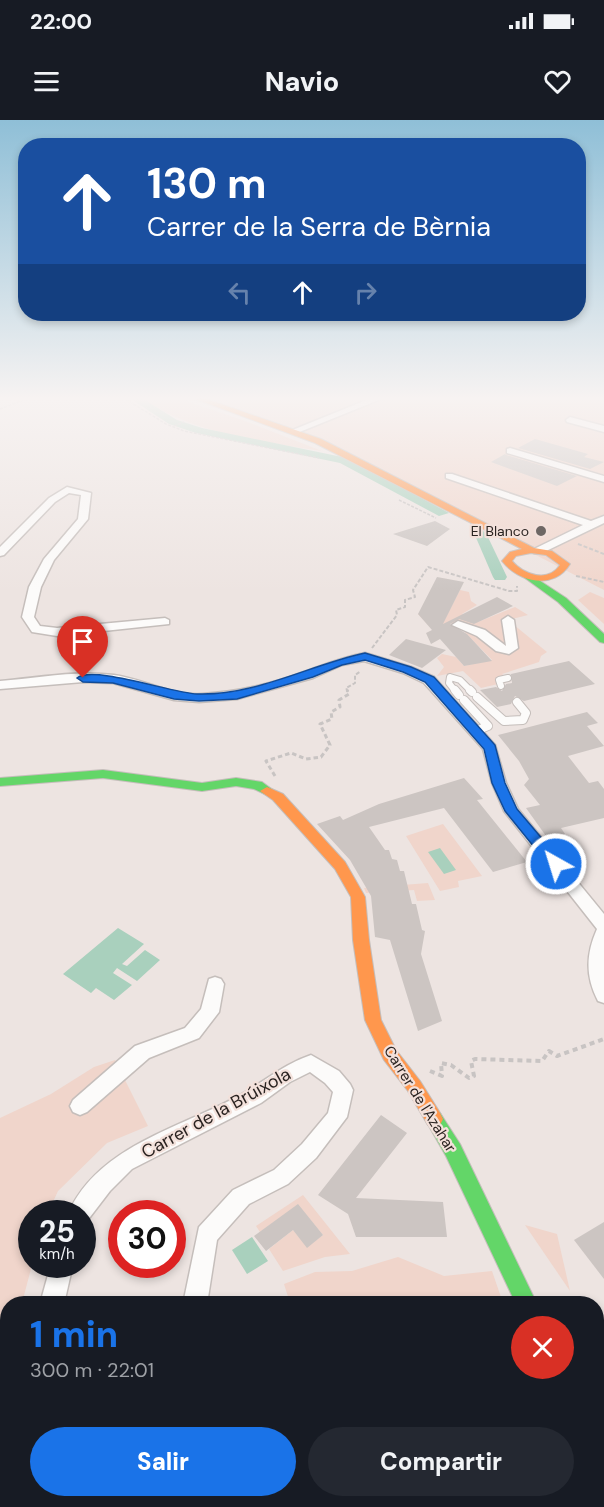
<!DOCTYPE html>
<html lang="es">
<meta charset="utf-8">
<style>
:root{--surface:#171b24;--page:#242831;--text:#f1f3f6;--muted:#9ea1a6;--accent:#1a73e8}
body{margin:0;font-family:"DM Sans",sans-serif;background:var(--page);color:var(--text);height:100vh;display:flex;flex-direction:column;font-size:22px;white-space:nowrap}
*{box-sizing:border-box;margin:0}
p{font-size:20px;color:var(--muted)}
.icon{flex:none;width:33px;height:33px;fill:none;stroke:currentColor;stroke-width:2;stroke-linecap:round;stroke-linejoin:round}
.map{position:relative;flex:1;overflow:hidden}
.details{position:absolute;left:0px;top:1176px;width:604px;height:212px;display:flex;flex-direction:column;background:var(--surface);border-radius:24px 24px 0 0;box-shadow:0 3px 9px #0003}
.details>*{flex:none}
.banner{position:absolute;left:18px;top:18px;width:568px;height:183px;border-radius:24px;box-shadow:0 3px 9px #0003;background:#1a4fa0;color:#fff;overflow:hidden}
.speed{position:absolute;left:18px;top:1080px;display:flex;gap:12px;font-size:30px;font-weight:700;text-align:center}
.speed>*{display:grid;place-content:center;width:78px;height:78px;border-radius:50%;background:var(--surface);box-shadow:0 3px 9px #0003;line-height:1}
.speed small{font-size:15px;font-weight:400}
.speed .limit{border:9px solid #d22;background:#fff;color:#111}
.pin{position:absolute;display:grid;place-items:center;width:51px;height:51px;color:#fff;margin:-62px -26px;border-radius:50% 50% 50% 0;rotate:-45deg;box-shadow:0 0 6px #0007}
.pin .icon{rotate:45deg}
.me{position:absolute;width:66px;margin:-33px;rotate:321deg;stroke-linejoin:round;filter:drop-shadow(0 0 4px #0008)}
.turn{display:flex;align-items:center;gap:21px;height:126px;padding:0 30px;font-size:27px}
.turn .icon{width:78px;height:78px;stroke-width:2.5}
.turn b{display:block;font-size:42px;line-height:51px}
.lanes{display:flex;align-items:center;height:57px;padding:0 30px;background:#0003;justify-content:center;gap:30px;direction:ltr}
.lanes .off{opacity:.35}
.round{display:grid;place-items:center;flex:none;width:63px;height:63px;border-radius:32px;background:var(--page)}
.overview{display:flex;align-items:center;justify-content:space-between;height:102px;padding:0 30px}
h1{font-size:36px;font-weight:800;line-height:45px;color:var(--accent)}
.action{display:flex;gap:12px;margin-top:auto;padding:12px 30px}
.action a{flex:1;height:69px;border-radius:36px;background:var(--accent);color:#fff;font-size:24px;font-weight:800;line-height:69px;text-align:center}
.action a+a{background:var(--page);color:var(--text)}
.status{display:flex;justify-content:space-between;align-items:center;height:42px;padding:0 30px;background:var(--surface);direction:ltr}
.status svg{height:16px;fill:currentColor}
header{display:flex;justify-content:space-between;align-items:center;height:78px;padding:0 30px;background:var(--surface);font-size:27px;font-weight:800}
.map>svg:first-child{display:block}
.green{fill:#f0d5cb}
.water{fill:#a9d0bd}
.lines{fill:none;stroke-linecap:round;stroke-linejoin:round}
.canal{fill:#a9d0bd;fill-rule:evenodd}
.building{fill:#ccc5c2}
.lane-far1-casing{stroke:#c5bebb;stroke-width:8}
.lane-casing{stroke:#c5bebb;stroke-width:10}
.street-casing{stroke:#c5bebb;stroke-width:3}
.fast-casing{stroke:#c5bebb;stroke-width:2}
.slow-casing{stroke:#c5bebb;stroke-width:2}
.path-far3{stroke:#c8c4c3;stroke-width:1.5;stroke-dasharray:3 1.5;stroke-linecap:butt}
.path-far2{stroke:#c8c4c3;stroke-width:2;stroke-dasharray:4 2;stroke-linecap:butt}
.path-far1{stroke:#c8c4c3;stroke-width:3;stroke-dasharray:4.5 3;stroke-linecap:butt}
.path{stroke:#c8c4c3;stroke-width:4;stroke-dasharray:5 4;stroke-linecap:butt}
.lane-far1{stroke:#fcfbfa;stroke-width:6}
.lane{stroke:#fcfbfa;stroke-width:8}
.street{fill:#fcfbfa;fill-rule:evenodd}
.fast{fill:#63d668;fill-rule:evenodd}
.slow{fill:#ff974d;fill-rule:evenodd}
.route{fill:#1a73e8;stroke:#114b97;stroke-width:1.5}
.poi-dot{fill:#6e6764;stroke:#f3e1db;stroke-width:2}
.labels{text-anchor:middle;stroke-width:4.5;stroke-linejoin:round;paint-order:stroke}
.far-poi-label{font-size:14px;fill:#2a2321;stroke:#f3e1db;text-anchor:end}
.street-label{font-size:15px;fill:#2a2321;stroke:#f3e1db}
.near-street-label{font-size:18px;fill:#2a2321;stroke:#f3e1db}
</style>
<div class="status"><b>22:00</b><svg viewBox="0 0 49 12"><path d="M0 12V9h3v3zM5 12V6h3v6zM10 12V3h3v9zM15 12V0h3v12zM26 1h20v11H26zM47 4h2v5h-2z"/></svg></div>
<header><svg class="icon" aria-label="menu" viewBox="0 0 24 24"><path d="M4 6h16M4 12h16M4 18h16"/></svg>Navio<svg class="icon" aria-label="heart" viewBox="0 0 24 24"><path d="M12 20l-8-8c-3-5 5-10 8-4 3-6 11-1 8 4z"/></svg></header>
<div class="map">
<svg width="604" height="1387" viewBox="0 0 604 1387">
<rect width="100%" height="100%" fill="#ede4e1"/>
<!-- green -->
<g class="green">
<path d="M140 277H174L245 301 322 331C258 321 194 314 140 277Z"/>
<polygon points="183,277 604,277 604,470 345,337 291,313"/>
<polygon points="460,470 469,472 471,481 477,485 462,494 478,502 515,487 528,495 508,500 547,532 541,536 539,542 502,554 511,561 481,568 463,551 437,556 444,547 437,538 442,534 456,537 464,546 492,540 456,503 430,507 418,494 445,499"/>
<polygon points="590,472 604,478 604,504 578,480"/>
<polygon points="443,704 482,756 458,761 459,767 440,771 406,716"/>
<polygon points="428,763 435,780 417,781 414,770 366,773 364,768"/>
<polygon points="115,940 148,1006 107,1023 58,1071 48,1093 32,1094 32,1145 22,1183 8,1184 7,1228 0,1246 0,998 51,974 94,947"/>
<polygon points="303,1075 350,1134 325,1137 283,1151 269,1129 293,1110 307,1127 323,1115 298,1085 260,1112 256,1106"/>
<polygon points="525,1105 557,1114 570,1171"/>
<polygon points="398,1137 444,1156 492,1151 503,1183 290,1183 284,1164 315,1152 352,1151"/>
</g>
<!-- water -->
<g class="water">
<polygon points="440,728 456,750 444,754 428,732"/>
<polygon points="118,808 144,824 122,844 127,846 145,830 160,840 137,861 117,848 113,853 132,865 114,880 96,868 91,873 63,854"/>
<polygon points="252,1117 268,1141 247,1154 232,1130"/>
</g>
<g class="lines">
<!-- canal -->
<g class="canal">
<polygon points="128,277 140,277 177,300 202,308 347,338 449,393 439,396 340,343 196,313 169,304"/>
<polygon points="480,409 486,413 507,457 505,460 495,460 493,457 474,413"/>
</g>
</g>
<!-- building -->
<g class="building">
<polygon points="535,319 588,334 584,337 604,342 590,349 518,328"/>
<polygon points="505,334 506,335 577,356 557,366 491,342"/>
<polygon points="435,401 450,409 427,426 393,414"/>
<polygon points="437,457 464,462 443,504 497,477 513,486 474,504 459,499 450,504 467,514 492,541 464,546 440,519 431,524 426,513 432,510 418,494"/>
<polygon points="406,519 446,530 422,548 389,535"/>
<polygon points="569,541 595,564 524,581 515,576 511,584 497,587 480,570 496,567 502,571 506,564 512,563 511,554"/>
<polygon points="587,592 598,603 587,606 604,626 568,636 589,663 598,661 604,669 604,698 561,708 565,714 546,716 526,688 540,685 524,665 529,659 519,641 498,615"/>
<polygon points="464,658 483,679 477,680 527,742 493,752 444,688 369,707 385,730 389,730 392,739 397,740 400,751 404,751 412,784 416,784 422,810 425,811 421,834 442,901 418,911 390,820 375,817 371,776 350,740 317,704 340,696 343,700 379,684"/>
<polygon points="381,995 407,1013 356,1078 443,1082 447,1117 356,1117 348,1094 318,1075"/>
<polygon points="298,1084 323,1115 307,1128 293,1110 266,1131 254,1116"/>
<polygon points="604,1102 604,1159 574,1120"/>
</g>
<g class="lines">
<defs>
<g id="lane-far1">
<polyline points="501,566 499,560 508,558"/>
<polyline points="456,572 449,563 450,557 460,560 472,572"/>
</g>
<g id="lane">
<polyline points="455,570 459,575"/>
<polyline points="470,570 472,572"/>
<polyline points="477,577 504,601 523,600 526,593 517,582"/>
<polyline points="464,580 488,606 476,611"/>
</g>
<g id="street">
<polygon points="374,277 386,277 297,313 290,311"/>
<polygon points="570,297 604,306 604,312 567,302 566,300"/>
<polygon points="510,328 604,356 604,362 507,333 507,329"/>
<polygon points="446,354 452,354 591,401 604,396 604,403 542,433 534,433 534,429 583,405 446,358"/>
<polygon points="67,367 91,373 88,399 54,440 41,467 34,497 40,506 57,508 165,498 169,500 169,504 57,516 32,512 22,497 29,467 44,439 78,399 81,375 69,373 55,382 4,435 0,436 0,427 49,378"/>
<polygon points="508,496 514,500 518,528 509,534 496,531 477,516 452,505 458,501 485,510 506,526 502,500"/>
<path d="M365 533 411 547 434 557 495 625 506 663 518 689 604 794V883L598 881C585 856 586 834 597 809L504 691 492 663 483 629 424 563 403 553 364 541 342 545 313 558 237 579 199 582 174 580 113 563 83 562 0 569V561C37 558 77 550 114 555 144 559 171 576 202 574 237 572 272 564 304 552 327 544 340 538 365 533Z"/>
<polygon points="215,857 221,859 224,864 219,892 199,918 149,938 87,992 80,995 73,992 70,986 73,980 135,926 185,908 201,889 209,859"/>
<path d="M311 935 339 951 350 964 353 970 347 997 316 1038 288 1064 249 1084 217 1120 207 1184H183L199 1107 233 1070 274 1050 302 1024 328 993 333 972 325 963 310 952 290 962 261 983 132 1049 110 1071 87 1101 82 1103V1094H68C99 1023 187 1007 247 971 269 958 287 943 311 935Z"/>
<polygon points="51,1144 73,1144 64,1184 40,1184"/>
<polygon points="8,1290 8,1337 0,1340 0,1293"/>
<polygon points="597,1368 604,1374 604,1387 582,1387 580,1380 597,1380"/>
<polygon points="185,1380 211,1380 208,1387 182,1387"/>
<polygon points="283,1380 309,1380 306,1387 280,1387"/>
</g>
<g id="fast">
<polygon points="528,453 566,478 604,514 604,523 600,522 558,482 525,458 523,456"/>
<polygon points="103,650 202,663 236,658 262,662 274,671 267,675 254,669 236,666 202,671 103,658 0,666 0,658"/>
<polygon points="434,991 440,993 460,1024 537,1184 516,1184 446,1036 425,999 428,993"/>
</g>
<g id="slow">
<path d="M190 277H201L321 319 534 428 552 431 570 444C554 470 519 463 502 441L510 432 522 429 315 323ZM531 433 546 435 560 445C548 463 524 455 512 441L516 436Z"/>
<polygon points="267,667 283,674 345,742 365,777 369,820 381,900 396,930 420,961 440,993 443,999 440,1005 434,1007 428,1005 408,971 384,940 365,900 353,820 351,777 335,749 273,680 260,671"/>
</g>
</defs>
<!-- lane-far1 casing -->
<use href="#lane-far1" class="lane-far1-casing"/>
<!-- lane casing -->
<use href="#lane" class="lane-casing"/>
<!-- street casing -->
<use href="#street" class="street-casing"/>
<!-- fast casing -->
<use href="#fast" class="fast-casing"/>
<!-- slow casing -->
<use href="#slow" class="slow-casing"/>
<!-- path-far3 -->
<g class="path-far3">
<polyline points="122,277 166,304 184,311 319,338"/>
<polyline points="0,289 32,277"/>
<polyline points="174,306 184,302"/>
<polyline points="399,380 436,398"/>
</g>
<!-- path-far2 -->
<g class="path-far2">
<polyline points="578,424 604,434"/>
<polyline points="576,456 604,462"/>
<polyline points="372,528 397,495 396,490 405,487 405,480 415,477 413,470 428,447 509,471 517,471 517,466"/>
<polyline points="348,572 346,568 355,563 355,555 361,551"/>
</g>
<!-- path-far1 -->
<polyline class="path-far1" points="275,656 266,641 291,633 306,639 321,637 330,625 320,604 332,599 331,592 340,587 339,580 349,574 347,570"/>
<!-- path -->
<polyline class="path" points="430,951 442,956 441,943 451,945 469,958 474,956 471,941 475,939 542,941 549,931 557,936 604,919"/>
<!-- lane-far1 -->
<use href="#lane-far1" class="lane-far1"/>
<!-- lane -->
<use href="#lane" class="lane"/>
<!-- street -->
<use href="#street" class="street"/>
<!-- fast -->
<use href="#fast" class="fast"/>
<!-- slow -->
<use href="#slow" class="slow"/>
</g>
<!-- sky -->
<linearGradient id="sky" x2="0" y2="1"><stop stop-color="#8fbfd7"/><stop offset="0.59" stop-color="#f7f3f2"/><stop offset="1" stop-color="#f7f3f2" stop-opacity="0"/></linearGradient>
<rect width="604" height="472" fill="url(#sky)"/>
<!-- route -->
<path class="route" d="M365 533 411 547 434 557 495 625 505 663 517 689 561 741 563 744 561 748H551L505 691 492 663 484 629 425 562 403 552 365 540 342 545 313 557 237 579 199 581 174 579 113 563 83 562 77 558C93 545 172 573 197 574 256 576 309 545 365 533Z"/>
<!-- markers -->
<circle class="poi-dot" cx="541" cy="411" r="6"/>
<g class="labels">
<!-- far-poi labels -->
<g class="far-poi-label">
<text x="529" y="416">El Blanco</text>
</g>
<!-- street labels -->
<g class="street-label">
<text transform="translate(420 979) rotate(58)" y="5">Carrer de l'Azahar</text>
</g>
<!-- near-street labels -->
<g class="near-street-label">
<text transform="translate(216 993) rotate(-29)" y="6">Carrer de la Brúixola</text>
</g>
</g>
</svg>
<div class="speed"><div>25<small>km/h</small></div><div class="limit">30</div></div>
<div class="pin" style="left:83px;top:558px;background:#d93025"><svg class="icon" aria-label="arrive" viewBox="0 0 24 24"><path d="M6 21V4h12l-3 4 3 4H6"/></svg></div>
<svg class="me" style="left:556px;top:744px" viewBox="-20 -20 40 40"><circle r="17" fill="#1a73e8" stroke="#fff" stroke-width="3"/><path d="M0-11L8 9 0 5-8 9z" fill="#fff"/></svg>
<div class="banner">
<div class="turn"><svg class="icon" aria-label="ahead" viewBox="0 0 24 24"><path d="M12 20V5M6 11l6-6 6 6"/></svg><div><b>130 m</b>Carrer de la Serra de Bèrnia</div></div>
<div class="lanes"><svg class="icon off" aria-label="left" viewBox="0 0 24 24"><path d="M17 20v-9H6M10 6l-5 5 5 5"/></svg><svg class="icon" aria-label="ahead" viewBox="0 0 24 24"><path d="M12 20V5M6 11l6-6 6 6"/></svg><svg class="icon off" aria-label="right" viewBox="0 0 24 24"><path d="M7 20v-9h11M14 6l5 5-5 5"/></svg></div>
</div>
<section class="details">
<div class="overview"><div><h1>1 min</h1><p>300 m · 22:01</p></div><a class="round" style="background:#d93025;color:#fff"><svg class="icon" aria-label="close" viewBox="0 0 24 24"><path d="M6 6l12 12M18 6L6 18"/></svg></a></div>
<div class="action"><a>Salir</a><a>Compartir</a></div>
</section>
</div>
